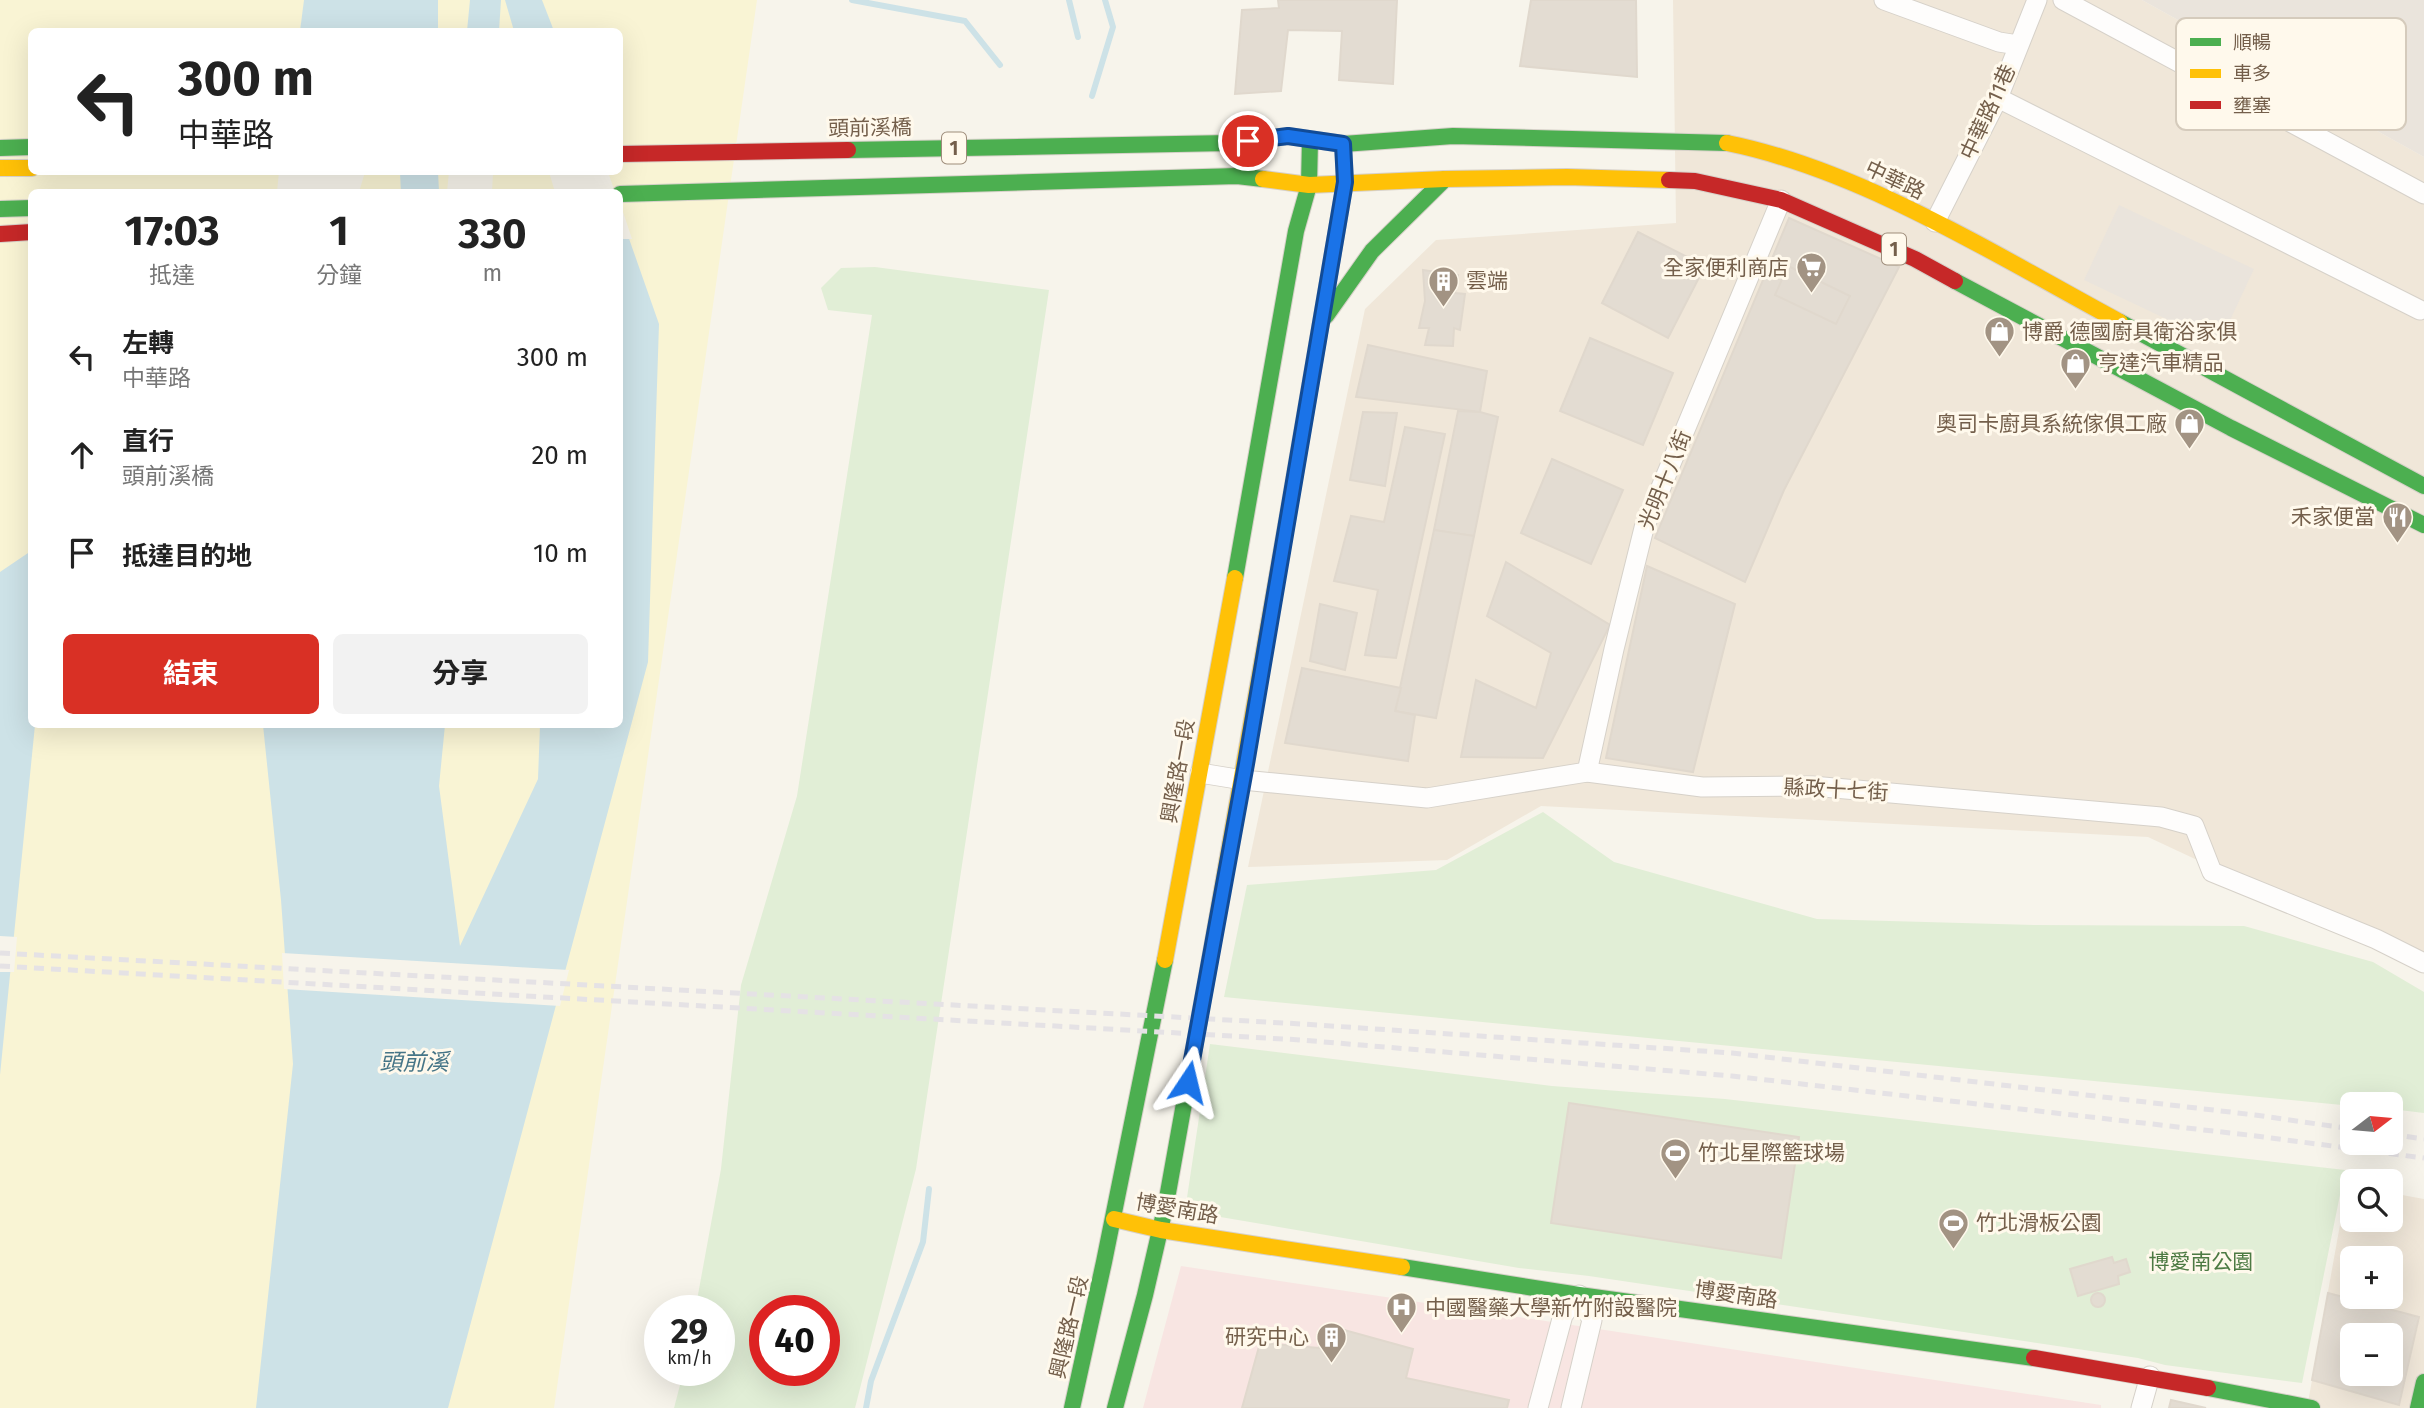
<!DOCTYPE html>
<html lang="zh-TW">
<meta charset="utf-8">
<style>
:root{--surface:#fff;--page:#f2f2f2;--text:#222;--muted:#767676;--accent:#d93025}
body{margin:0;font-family:"Fira Sans","Noto Sans TC",sans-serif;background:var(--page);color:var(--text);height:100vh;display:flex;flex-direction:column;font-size:26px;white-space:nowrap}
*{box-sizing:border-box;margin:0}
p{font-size:23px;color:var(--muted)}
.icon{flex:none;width:38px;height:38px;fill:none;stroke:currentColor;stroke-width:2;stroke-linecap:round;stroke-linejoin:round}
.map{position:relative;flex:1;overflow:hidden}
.drawer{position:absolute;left:28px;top:189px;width:595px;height:539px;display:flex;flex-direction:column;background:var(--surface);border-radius:10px;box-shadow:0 7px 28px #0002}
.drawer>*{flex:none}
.guide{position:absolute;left:28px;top:28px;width:595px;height:147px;border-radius:10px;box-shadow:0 7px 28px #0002;background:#fff;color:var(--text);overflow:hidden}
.needle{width:46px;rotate:74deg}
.buttons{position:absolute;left:2340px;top:1092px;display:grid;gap:14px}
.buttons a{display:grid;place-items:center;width:63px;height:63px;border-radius:10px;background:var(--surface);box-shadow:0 7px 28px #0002;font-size:35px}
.speed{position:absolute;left:644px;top:1295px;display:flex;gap:14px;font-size:35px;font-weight:700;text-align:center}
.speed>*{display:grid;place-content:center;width:91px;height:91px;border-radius:50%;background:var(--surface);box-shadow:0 7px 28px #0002;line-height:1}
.speed small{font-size:18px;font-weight:400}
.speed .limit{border:10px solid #d22;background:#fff;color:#111}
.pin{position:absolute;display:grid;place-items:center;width:60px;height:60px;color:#fff;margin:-30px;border:4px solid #fff;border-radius:50%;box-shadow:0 2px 7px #0007}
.me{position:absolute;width:77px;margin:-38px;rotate:10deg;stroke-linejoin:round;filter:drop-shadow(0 0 5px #0008)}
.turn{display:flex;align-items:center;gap:24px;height:147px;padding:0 35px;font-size:32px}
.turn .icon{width:91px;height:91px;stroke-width:2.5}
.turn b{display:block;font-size:49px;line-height:60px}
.eta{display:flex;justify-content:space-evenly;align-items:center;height:119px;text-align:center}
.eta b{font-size:42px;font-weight:700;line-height:49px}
.primary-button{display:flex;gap:14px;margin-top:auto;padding:14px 35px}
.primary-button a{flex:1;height:80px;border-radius:10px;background:var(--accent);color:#fff;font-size:28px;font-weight:700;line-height:80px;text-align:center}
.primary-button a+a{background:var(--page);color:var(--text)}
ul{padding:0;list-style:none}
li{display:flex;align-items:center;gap:21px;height:98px;padding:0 35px}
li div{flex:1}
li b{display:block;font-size:26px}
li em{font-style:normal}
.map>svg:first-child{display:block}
.residential{fill:#f0e7d9;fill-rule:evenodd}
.industrial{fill:#eae4dc}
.medical{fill:#f8e5e2}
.green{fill:#e1eed6;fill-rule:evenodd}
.sand{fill:#f9f4d4;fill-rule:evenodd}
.water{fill:#cde2e7}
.pier{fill:#f7f4eb}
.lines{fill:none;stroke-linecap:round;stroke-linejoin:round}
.stream{stroke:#cde2e7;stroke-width:6}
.river{stroke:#cde2e7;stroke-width:38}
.building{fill:#e3dcd2;stroke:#e0d8cd;stroke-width:2;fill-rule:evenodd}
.street-casing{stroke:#d6d1c9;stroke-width:21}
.fast-casing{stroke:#d7d1c9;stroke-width:18}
.slow-casing{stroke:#d7d1c9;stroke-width:18}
.jam-casing{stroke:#d7d1c9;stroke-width:18}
.street{stroke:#fefdfc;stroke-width:19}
.fast{stroke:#4caf50;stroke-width:16}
.slow{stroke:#ffc107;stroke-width:16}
.jam{stroke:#c62828;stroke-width:16}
.rail{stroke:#e5e2e5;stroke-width:5;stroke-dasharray:10 7;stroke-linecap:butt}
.route-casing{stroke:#114b97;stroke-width:18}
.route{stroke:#1a73e8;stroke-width:12}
.labels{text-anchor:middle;stroke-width:6;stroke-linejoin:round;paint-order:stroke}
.shield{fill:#fff9ec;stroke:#9e8d7b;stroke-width:2}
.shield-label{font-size:19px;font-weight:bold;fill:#745f4b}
.street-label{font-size:21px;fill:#745f4b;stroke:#fff9ec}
.poi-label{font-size:21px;fill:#745f4b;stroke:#fff9ec;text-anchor:start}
.park-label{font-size:21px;fill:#4d7a43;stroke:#fff9ec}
.water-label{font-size:23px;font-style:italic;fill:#467587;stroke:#fff9ec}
.key{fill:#fff9ec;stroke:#d5cbbc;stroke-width:2}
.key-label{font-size:19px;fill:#745f4b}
</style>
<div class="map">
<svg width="2424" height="1408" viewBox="0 0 2424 1408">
<rect width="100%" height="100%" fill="#f7f4eb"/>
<!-- residential -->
<g class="residential">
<polygon points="1673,0 2142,0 2424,157 2424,966 2148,837 1541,806 1447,860 1248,867 1365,309 1436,240 1676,223"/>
<path d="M2347 1186 2352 1187V1220H2390L2391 1193 2424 1199V1408H2307ZM2352 1258H2390V1297H2352ZM2352 1335H2390V1374H2352Z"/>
</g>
<!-- industrial -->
<g class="industrial">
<polygon points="2142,0 2424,0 2424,157"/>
<polygon points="2119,205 2254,269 2219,344 2084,280"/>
</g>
<!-- medical -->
<polygon class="medical" points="1181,1266 2101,1405 2101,1408 1143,1408"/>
<!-- green -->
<g class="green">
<path d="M875 267 1049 290 916 1169 855 1408H674L684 1370H719V1311H695L721 1169 741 985 797 796 872 315 828 310 821 288 841 268ZM765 1311H824V1370H765Z"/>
<polygon points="1543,812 1614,862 1817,919 2035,925 2244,926 2373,962 2424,992 2424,1113 2391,1109 2390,1104 2352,1106 1224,997 1247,885 1436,870"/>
<polygon points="1210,1044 1552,1086 1725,1099 2345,1170 2302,1383 2165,1365 2138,1358 1589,1276 1519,1268 1185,1211"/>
</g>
<!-- sand -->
<path class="sand" d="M0 0H757L554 1408H0ZM32 32H620V172H32ZM32 192H620V724H32Z"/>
<!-- water -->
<g class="water">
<polygon points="304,0 413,0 403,31 300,31"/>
<polygon points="470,0 501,0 499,31 467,31"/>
<polygon points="505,0 542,0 554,31 514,31"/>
<polygon points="620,213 659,324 648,662 448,1408 256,1408 293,1064 281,900 263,725 445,725 439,786 460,946 538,779 540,725 620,724"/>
<polygon points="31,551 32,724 35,725 0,1075 0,572"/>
</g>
<!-- pier -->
<g class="pier">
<polygon points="279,172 365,172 359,192 277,192"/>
<polygon points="449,172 493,172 492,192 447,192"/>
<polygon points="549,172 608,172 615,192 555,192"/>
<polygon points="620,210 623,212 632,239 620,239"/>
<polygon points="0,936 17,937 14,972 0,972"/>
<polygon points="282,953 569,970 560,1006 284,989"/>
</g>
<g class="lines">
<!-- stream -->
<g class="stream">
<polyline points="852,0 965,21 1000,65"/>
<polyline points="1069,0 1078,37"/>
<polyline points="1092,96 1113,27 1105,0"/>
<polyline points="866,1408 871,1381 923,1242 929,1189"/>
</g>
<!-- river -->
<g class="river">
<polyline points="419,0 419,32"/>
<polyline points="419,172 420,192"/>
</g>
</g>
<!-- building -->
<g class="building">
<polygon points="1278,0 1397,0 1393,84 1339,80 1342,31 1288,30 1281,91 1235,94 1242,10 1279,8"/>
<polygon points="1531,0 1636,0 1637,77 1520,66"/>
<polygon points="1789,218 1899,267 1784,490 1745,582 1655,538"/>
<polygon points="1638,232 1705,266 1668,338 1602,303"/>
<polygon points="1788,266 1850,296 1836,324 1775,295"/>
<polygon points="1423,270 1458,275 1455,293 1465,294 1460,330 1454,328 1453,346 1425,345 1429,328 1419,328 1425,301"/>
<polygon points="1590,338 1673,373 1643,445 1560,411"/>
<polygon points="1368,345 1487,371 1480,412 1356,397"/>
<polygon points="1458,411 1480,412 1498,417 1474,536 1434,530"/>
<polygon points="1363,412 1397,413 1385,486 1350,480"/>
<polygon points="1405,427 1445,434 1396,658 1365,655 1378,590 1334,581 1351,516 1384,522"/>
<polygon points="1552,459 1623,490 1591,564 1521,533"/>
<polygon points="1434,530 1474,536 1436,718 1395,711"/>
<polygon points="1506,562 1610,625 1543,758 1461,757 1476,680 1536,708 1551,653 1487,616"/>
<polygon points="1647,566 1735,604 1693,772 1606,758"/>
<polygon points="1320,604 1357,613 1345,670 1310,661"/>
<polygon points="1302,668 1401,688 1395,711 1415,715 1408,761 1285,743"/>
<polygon points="1569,1103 1799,1137 1781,1258 1551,1223"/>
<polygon points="2112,1257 2114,1263 2126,1259 2130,1272 2118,1276 2119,1284 2078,1296 2070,1269"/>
<path d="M2328 1293 2419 1317 2399 1405 2312 1380ZM2352 1335H2390V1374H2352Z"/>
<circle cx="2098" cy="1300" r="7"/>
<polygon points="1326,1325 1413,1349 1406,1378 1509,1400 1507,1408 1242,1408 1260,1343 1319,1348"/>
<polygon points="2171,1400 2206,1408 2169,1408"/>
</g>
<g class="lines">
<defs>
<g id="street">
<polyline points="1884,0 1999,42 2018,45"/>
<polyline points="2063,0 2424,194"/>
<polyline points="1998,98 2420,310"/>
<polyline points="1935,222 1998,98 2037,0"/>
<polyline points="1587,772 1614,649 1644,528 1781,200"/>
<polyline points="1200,773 1243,780 1427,798 1587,772 1702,787 1812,786 2161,817 2194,826 2212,872 2376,939 2424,963"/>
<polyline points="1538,1408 1563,1315 1579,1295 1592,1320 1571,1408"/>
<polyline points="2141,1408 2150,1376"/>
</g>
<g id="fast">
<polyline points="0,148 32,147"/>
<polyline points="848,150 1229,143 1288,136 1343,144 1453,136 1727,143"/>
<polyline points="620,194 1237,176 1263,179"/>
<polyline points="0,209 32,208"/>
<polyline points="1955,281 2231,428 2424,525"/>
<polyline points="1326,316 1372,251 1445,179"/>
<polyline points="2120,322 2424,486"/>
<polyline points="1286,526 1345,182 1343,144"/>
<polyline points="1235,578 1296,231 1309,185 1310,140"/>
<polyline points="1402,1267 1579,1295 2034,1358"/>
<polyline points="2208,1388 2312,1408"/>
<polyline points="1072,1408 1104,1262 1165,960"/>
<polyline points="1115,1408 1145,1295 1166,1204 1210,959"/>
<polyline points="2418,1408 2424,1382"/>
</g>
<g id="slow">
<path d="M1727 143C1862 170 1999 257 2120 322"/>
<polyline points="0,168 32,168"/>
<polyline points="1263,179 1309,185 1445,179 1567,177 1669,180"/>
<polyline points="1210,959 1286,526"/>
<polyline points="1165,960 1235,578"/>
<polyline points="1114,1219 1161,1230 1402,1267"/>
</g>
<g id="jam">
<polyline points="620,154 848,150"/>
<polyline points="1669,180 1695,181 1781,200 1915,259 1955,281"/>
<polyline points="0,234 32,232"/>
<polyline points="2034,1358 2208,1388"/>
</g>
</defs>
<!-- street casing -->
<use href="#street" class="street-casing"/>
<!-- fast casing -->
<use href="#fast" class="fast-casing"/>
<!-- slow casing -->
<use href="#slow" class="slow-casing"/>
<!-- jam casing -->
<use href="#jam" class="jam-casing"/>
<!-- street -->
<use href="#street" class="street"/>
<!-- fast -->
<use href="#fast" class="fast"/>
<!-- slow -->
<use href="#slow" class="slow"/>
<!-- jam -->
<use href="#jam" class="jam"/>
<!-- rail -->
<g class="rail">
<polyline points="0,953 1302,1024 1732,1053 2255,1115 2352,1129"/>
<polyline points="0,966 1301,1040 1732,1076 2248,1135 2424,1158"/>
<polyline points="2390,1134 2424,1139"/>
</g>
</g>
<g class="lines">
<defs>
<polyline id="route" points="1188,1082 1246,764 1345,182 1343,144 1288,136 1248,141"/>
</defs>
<!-- route casing -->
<use href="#route" class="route-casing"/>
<!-- route -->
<use href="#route" class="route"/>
</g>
<!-- icons -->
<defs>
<symbol id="supermarket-pin" viewBox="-11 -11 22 30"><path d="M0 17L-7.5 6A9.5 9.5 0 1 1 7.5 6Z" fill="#a29383" stroke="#fff9ec"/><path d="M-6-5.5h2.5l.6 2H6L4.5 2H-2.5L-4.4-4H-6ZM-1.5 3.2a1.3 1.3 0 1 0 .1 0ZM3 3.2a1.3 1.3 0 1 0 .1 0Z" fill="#fff"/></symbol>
<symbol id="building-pin" viewBox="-11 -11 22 30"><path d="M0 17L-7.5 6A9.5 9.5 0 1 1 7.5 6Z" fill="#a29383" stroke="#fff9ec"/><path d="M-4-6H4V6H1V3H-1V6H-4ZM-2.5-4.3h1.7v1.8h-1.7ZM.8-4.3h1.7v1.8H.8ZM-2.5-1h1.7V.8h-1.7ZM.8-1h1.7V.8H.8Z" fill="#fff"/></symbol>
<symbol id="shop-pin" viewBox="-11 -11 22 30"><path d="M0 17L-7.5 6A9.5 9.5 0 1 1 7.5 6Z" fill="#a29383" stroke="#fff9ec"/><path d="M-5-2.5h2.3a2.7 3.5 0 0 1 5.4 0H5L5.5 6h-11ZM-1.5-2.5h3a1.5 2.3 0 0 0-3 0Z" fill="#fff"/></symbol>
<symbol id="restaurant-pin" viewBox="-11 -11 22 30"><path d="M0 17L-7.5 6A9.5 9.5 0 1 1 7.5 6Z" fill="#a29383" stroke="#fff9ec"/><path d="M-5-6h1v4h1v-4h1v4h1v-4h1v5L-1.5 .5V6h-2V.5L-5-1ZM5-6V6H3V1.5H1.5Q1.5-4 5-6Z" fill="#fff"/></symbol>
<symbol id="stadium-pin" viewBox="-11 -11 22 30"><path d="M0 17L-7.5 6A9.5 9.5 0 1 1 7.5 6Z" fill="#a29383" stroke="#fff9ec"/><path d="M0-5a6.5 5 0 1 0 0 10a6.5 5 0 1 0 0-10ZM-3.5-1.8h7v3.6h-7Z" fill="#fff"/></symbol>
<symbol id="hospital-pin" viewBox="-11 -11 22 30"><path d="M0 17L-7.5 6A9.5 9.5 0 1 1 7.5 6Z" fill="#a29383" stroke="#fff9ec"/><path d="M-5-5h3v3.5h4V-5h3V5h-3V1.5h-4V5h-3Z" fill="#fff"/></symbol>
</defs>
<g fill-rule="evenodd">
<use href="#supermarket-pin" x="1794" y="250" width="35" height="47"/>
<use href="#building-pin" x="1426" y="264" width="35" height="47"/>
<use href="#shop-pin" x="1982" y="314" width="35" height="47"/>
<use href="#shop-pin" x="2058" y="346" width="35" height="47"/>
<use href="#shop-pin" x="2172" y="406" width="35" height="47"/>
<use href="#restaurant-pin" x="2380" y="500" width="35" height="47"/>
<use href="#stadium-pin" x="1658" y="1136" width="35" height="47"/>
<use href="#stadium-pin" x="1936" y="1206" width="35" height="47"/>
<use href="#hospital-pin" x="1384" y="1290" width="35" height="47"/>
<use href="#building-pin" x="1314" y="1320" width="35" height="47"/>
</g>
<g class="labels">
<!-- shield labels -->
<g class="shield">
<rect x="942" y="132.5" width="24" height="31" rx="5"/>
<rect x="1882" y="233.5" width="24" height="31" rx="5"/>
</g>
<g class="shield-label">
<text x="954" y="155">1</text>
<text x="1894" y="256">1</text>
</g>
<!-- street labels -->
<g class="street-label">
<text transform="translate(1988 112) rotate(-65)" y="7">中華路11巷</text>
<text transform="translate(870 128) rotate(-1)" y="7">頭前溪橋</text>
<text transform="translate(1895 180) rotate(25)" y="7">中華路</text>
<text transform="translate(1665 480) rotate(-68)" y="7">光明十八街</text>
<text transform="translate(1178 771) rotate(-80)" y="7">興隆路一段</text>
<text transform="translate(1836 790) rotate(3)" y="7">縣政十七街</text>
<text transform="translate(1177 1209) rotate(10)" y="7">博愛南路</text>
<text transform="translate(1736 1295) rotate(8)" y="7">博愛南路</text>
<text transform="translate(1069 1327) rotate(-77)" y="7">興隆路一段</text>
</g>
<!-- poi labels -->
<g class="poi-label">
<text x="1789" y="275" text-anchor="end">全家便利商店</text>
<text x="1466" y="288">雲端</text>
<text x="2022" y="339">博爵 德國廚具衛浴家俱</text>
<text x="2098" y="370">亨達汽車精品</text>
<text x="2167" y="431" text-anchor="end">奧司卡廚具系統傢俱工廠</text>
<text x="2375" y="524" text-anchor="end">禾家便當</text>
<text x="1698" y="1160">竹北星際籃球場</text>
<text x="1976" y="1230">竹北滑板公園</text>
<text x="1425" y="1315">中國醫藥大學新竹附設醫院</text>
<text x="1309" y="1344" text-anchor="end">研究中心</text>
</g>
<!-- park labels -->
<g class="park-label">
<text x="2201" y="1269">博愛南公園</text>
</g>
<!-- water labels -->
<g class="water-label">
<text x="414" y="1070">頭前溪</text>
</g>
</g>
<!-- legend -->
<rect x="2176" y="18" width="230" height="112" rx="10" class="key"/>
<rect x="2190" y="38" width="31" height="8" fill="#4caf50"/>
<rect x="2190" y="69" width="31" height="9" fill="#ffc107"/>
<rect x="2190" y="101" width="31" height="8" fill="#c62828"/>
<g class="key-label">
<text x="2233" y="49">順暢</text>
<text x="2233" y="80">車多</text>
<text x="2233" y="112">壅塞</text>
</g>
</svg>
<div class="buttons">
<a><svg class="needle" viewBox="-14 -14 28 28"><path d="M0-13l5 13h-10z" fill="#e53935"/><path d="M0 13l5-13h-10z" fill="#767676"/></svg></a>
<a><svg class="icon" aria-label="search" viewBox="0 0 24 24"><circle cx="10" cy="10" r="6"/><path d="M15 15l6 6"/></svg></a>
<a>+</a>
<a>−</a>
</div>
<div class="speed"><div>29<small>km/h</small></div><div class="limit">40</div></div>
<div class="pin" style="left:1248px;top:141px;background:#d93025"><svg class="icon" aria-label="arrive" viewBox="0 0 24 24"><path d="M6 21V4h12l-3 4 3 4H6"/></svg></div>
<svg class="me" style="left:1188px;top:1082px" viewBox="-20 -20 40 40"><path d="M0-17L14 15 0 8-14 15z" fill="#1a73e8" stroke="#fff" stroke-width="4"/></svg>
<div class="guide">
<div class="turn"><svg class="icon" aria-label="left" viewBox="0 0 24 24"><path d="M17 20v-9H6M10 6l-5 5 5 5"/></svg><div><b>300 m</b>中華路</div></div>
</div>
<section class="drawer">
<div class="eta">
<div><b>17:03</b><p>抵達</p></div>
<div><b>1</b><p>分鐘</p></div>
<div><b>330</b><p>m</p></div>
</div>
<ul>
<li><svg class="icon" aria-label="left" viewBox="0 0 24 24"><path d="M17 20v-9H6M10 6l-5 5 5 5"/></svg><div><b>左轉</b><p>中華路</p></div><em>300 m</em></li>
<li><svg class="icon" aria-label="ahead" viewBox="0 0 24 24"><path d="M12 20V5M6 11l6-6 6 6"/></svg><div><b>直行</b><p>頭前溪橋</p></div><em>20 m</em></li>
<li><svg class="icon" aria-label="arrive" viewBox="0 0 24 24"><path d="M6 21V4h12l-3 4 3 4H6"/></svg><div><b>抵達目的地</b></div><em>10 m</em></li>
</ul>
<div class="primary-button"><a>結束</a><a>分享</a></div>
</section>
</div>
